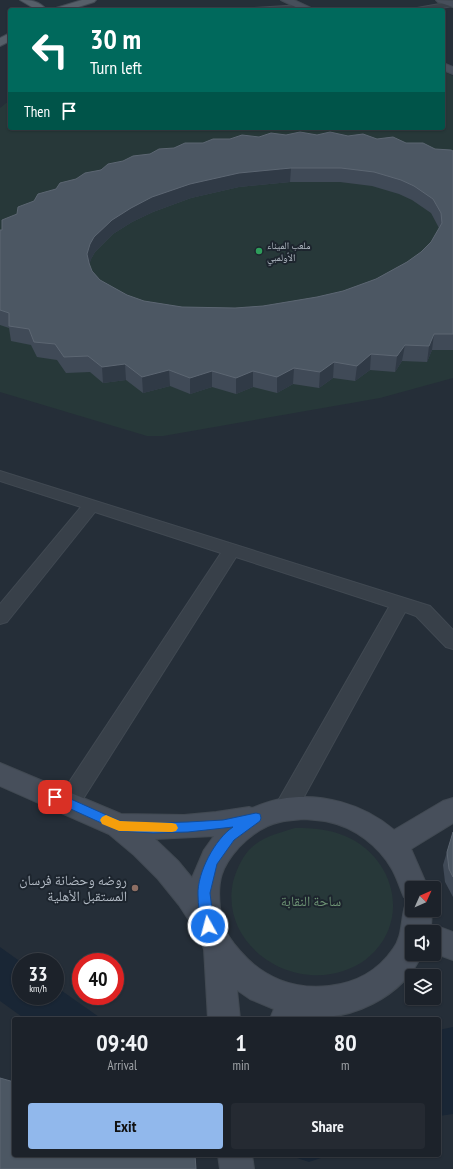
<!DOCTYPE html>
<meta charset="utf-8">
<style>
:root{--surface:#1c222a;--page:#252a32;--text:#f1f3f6;--muted:#a0a4a8;--line:#3a3f47;--accent:#91b8ec}
body{margin:0;font-family:"PT Sans Narrow","Noto Naskh Arabic",sans-serif;background:var(--page);color:var(--text);height:100vh;display:flex;flex-direction:column;font-size:15px;white-space:nowrap}
*{box-sizing:border-box;margin:0}
p{font-size:13px;color:var(--muted)}
.icon{flex:none;width:22px;height:22px;fill:none;stroke:currentColor;stroke-width:2;stroke-linecap:round;stroke-linejoin:round}
.map{position:relative;flex:1;overflow:hidden}
.side{position:absolute;left:12px;top:1017px;width:429px;height:140px;display:flex;flex-direction:column;background:var(--surface);border-radius:4px;box-shadow:0 1px 3px #0004,0 0 0 1px var(--line)}
.side>*{flex:none}
.hud{position:absolute;left:8px;top:8px;width:437px;height:122px;border-radius:4px;box-shadow:0 1px 3px #0004,0 0 0 1px var(--line);background:#00695c;color:#fff;overflow:hidden}
.needle{width:26px;rotate:45deg}
.fabs{position:absolute;left:405px;top:881px;display:grid;gap:8px}
.fabs a{display:grid;place-items:center;width:36px;height:36px;border-radius:4px;background:var(--surface);box-shadow:0 1px 3px #0004,0 0 0 1px var(--line);font-size:20px}
.speed{position:absolute;left:12px;top:953px;display:flex;gap:8px;font-size:20px;font-weight:700;text-align:center}
.speed>*{display:grid;place-content:center;width:52px;height:52px;border-radius:50%;background:var(--surface);box-shadow:0 1px 3px #0004,0 0 0 1px var(--line);line-height:1}
.speed small{font-size:10px;font-weight:400}
.speed .limit{border:6px solid #d22;background:#fff;color:#111}
.pin{position:absolute;display:grid;place-items:center;width:34px;height:34px;color:#fff;margin:-17px;border-radius:8px;box-shadow:0 2px 6px #0006}
.me{position:absolute;width:44px;margin:-22px;rotate:353deg;stroke-linejoin:round;filter:drop-shadow(0 0 3px #0008)}
.turn{display:flex;align-items:center;gap:14px;height:84px;padding:0 16px;font-size:18px}
.turn .icon{width:52px;height:52px;stroke-width:2.5}
.turn b{display:block;font-size:28px;line-height:34px}
.then{display:flex;align-items:center;height:38px;padding:0 16px;background:#0003;gap:8px;font-size:15px}
.eta{display:flex;justify-content:space-evenly;align-items:center;height:68px;text-align:center}
.eta b{font-size:24px;font-weight:800;line-height:28px}
.action{display:flex;gap:8px;margin-top:auto;padding:8px 16px}
.action a{flex:1;height:46px;border-radius:4px;background:var(--accent);color:#111;font-size:16px;font-weight:800;line-height:46px;text-align:center}
.action a+a{background:var(--page);color:var(--text)}
.map>svg:first-child{display:block}
.green{fill:#273839}
.water{fill:#192635}
.lines{fill:none;stroke-linecap:round;stroke-linejoin:round}
.street-casing{stroke:#414952;stroke-width:2}
.secondary-casing{stroke:#414952;stroke-width:2}
.primary-casing{stroke:#414952;stroke-width:2}
.street{fill:#384049;fill-rule:evenodd}
.secondary{fill:#474f5b;fill-rule:evenodd}
.primary{fill:#565f69;fill-rule:evenodd}
.wall{fill:#404a57;fill-rule:evenodd}
.shaded-wall{fill:#303a46}
.building{fill:#4c5763;stroke:#5c6672;fill-rule:evenodd}
.route{fill:#1a73e8;stroke:#114b97}
.slow{fill:#f59e0b}
.leisure-dot{fill:#2e9e5b;stroke:#1d252e;stroke-width:1.5}
.education-dot{fill:#8d6e63;stroke:#1d252e;stroke-width:1.5}
.labels{text-anchor:middle;stroke-width:4;stroke-linejoin:round;paint-order:stroke}
.far-poi-label{font-size:10px;fill:#b3bbc5;stroke:#1d252e;text-anchor:start}
.near-poi-label{font-size:14px;fill:#b3bbc5;stroke:#1d252e;text-anchor:end}
.near-park-label{font-size:14px;fill:#6d9374;stroke:#1d252e}
</style>
<div class="map">
<svg width="453" height="1169" viewBox="0 0 453 1169">
<rect width="100%" height="100%" fill="#252e38"/>
<!-- green -->
<g class="green">
<polygon points="443,71 453,76 453,378 380,398 163,436 147,436 0,392 0,108 10,100 10,128 443,128"/>
<path d="M295 828C313 828 329 829 345 836 391 855 410 913 375 951 363 964 348 971 331 974 278 983 221 939 233 882 236 871 241 859 249 850 261 837 279 833 295 828Z"/>
</g>
<!-- water -->
<g class="water">
<polygon points="0,947 21,962 21,996 55,996 55,986 102,1019 25,1019 0,1001"/>
<polygon points="453,1027 453,1114 439,1116 439,1030"/>
<polygon points="288,1155 330,1155 309,1162"/>
</g>
<g class="lines">
<defs>
<g id="street">
<polygon points="451,2 453,2 453,6 430,10 413,10 417,8"/>
<polygon points="302,5 306,7 305,9 250,10 254,8"/>
<polygon points="0,471 430,606 453,630 453,649 446,647 416,616 405,612 294,815 286,817 278,815 275,808 278,801 389,607 236,557 76,810 68,812 60,810 57,803 60,796 221,553 95,512 7,622 0,624 0,604 81,507 0,481"/>
</g>
<g id="secondary">
<polygon points="281,0 294,0 315,10 302,10"/>
<polygon points="436,0 453,1 453,7 438,2"/>
<polygon points="443,63 453,67 453,74 443,70"/>
<path d="M0 763 121 814 184 815 216 812 249 807 252 808C261 805 271 800 281 799 321 792 364 804 394 830L443 801 453 798V823L411 849 428 888H412V910H432L431 926 434 925 453 932V960L434 953V932H412V954H422C403 997 349 1023 303 1016L302 1019H270L274 1009 250 999 237 990 240 1019H208L204 949 196 931 179 905 158 879 134 855 109 834 0 786ZM304 819C312 820 321 820 329 822 354 827 379 846 392 869 397 878 400 888 404 897L410 899 407 900C400 916 404 935 393 949 378 971 355 983 329 986 294 990 263 978 240 951 233 943 226 934 222 923 221 918 221 913 220 908 217 881 221 867 239 847 250 836 264 825 280 822 288 820 296 820 304 819ZM214 836 204 850 192 878 178 861 155 839Z"/>
<polygon points="218,1155 252,1155 254,1169 220,1169"/>
</g>
<g id="primary">
<path d="M20 0C32 0 39 1 47 10H37Z"/>
<polygon points="82,0 96,0 94,2 69,10 54,10 56,8"/>
<polygon points="10,33 10,41 0,46 0,38"/>
</g>
</defs>
<!-- street casing -->
<use href="#street" class="street-casing"/>
<!-- secondary casing -->
<use href="#secondary" class="secondary-casing"/>
<!-- primary casing -->
<use href="#primary" class="primary-casing"/>
<!-- street -->
<use href="#street" class="street"/>
<!-- secondary -->
<use href="#secondary" class="secondary"/>
<!-- primary -->
<use href="#primary" class="primary"/>
</g>
<!-- wall -->
<g class="wall">
<path d="M286 135H317L348 136 377 139 406 143 435 149 453 151V350H432L427 362 402 361 395 372 370 370 355 381 333 378 319 388 293 384 277 393 253 387 236 394 212 387 190 394 170 386 143 393 126 380 103 383 90 372 66 373 57 360 37 357 31 345 11 341 9 328 0 325V230H2L17 214 34 201 56 189 76 179 123 161 150 154 174 148 203 143 230 139ZM290 182H340L372 186 399 194 412 200 431 213 439 228 431 242 421 252 407 262 376 279 343 291 317 297 263 306 235 308 182 307 144 301 127 295 100 280 92 271 89 265 91 259 95 252 113 234 132 222 153 212 191 198 239 187Z"/>
<polygon points="453,832 453,897 445,882 443,865"/>
</g>
<!-- shaded-wall -->
<g class="shaded-wall">
<polygon points="291,168 290,182 239,187 191,198 153,212 132,222 113,234 95,252 91,259 88,269 87,254 90,244 94,237 112,220 131,208 152,197 190,184 239,173"/>
<polygon points="434,334 432,350 427,362 429,346"/>
<polygon points="405,345 402,361 395,372 397,356"/>
<polygon points="371,354 370,370 355,381 357,366"/>
<polygon points="334,362 333,378 319,388 320,372"/>
<polygon points="125,364 126,380 103,383 102,367"/>
<polygon points="294,368 293,384 277,393 277,377"/>
<polygon points="169,370 170,386 143,393 142,377"/>
<polygon points="212,371 212,387 190,394 190,378"/>
<polygon points="253,371 253,387 236,394 236,378"/>
</g>
<!-- building -->
<g class="building">
<path d="M300 132 317 135 330 132 348 136 363 134 377 139 393 137 406 143H423L435 149 451 150 453 151V334H434L429 346 405 345 397 356 371 354 357 366 334 362 320 372 294 368 277 377 253 371 236 378 212 371 190 378 169 370 142 377 125 364 102 367 88 356 64 357 55 344 34 342 29 329 9 326V313L0 310V230H2V220L17 214 18 207 34 201 38 194 56 189 60 183 76 179 85 173 101 170 108 164 123 161 133 156 150 154 159 149 174 148 185 143H203L213 139H230L242 135 259 137 271 133 286 135ZM291 168H341L374 172 401 180 414 186 433 199 441 213 442 223 431 242 421 252 407 262 376 279 343 291 317 297 263 306 235 308 182 307 144 301 127 295 100 280 92 271 89 263 87 254 90 244 94 237 112 220 131 208 152 197 190 184 239 173Z"/>
<polygon points="453,832 453,877 449,869 447,852"/>
<polygon points="0,1078 14,1082 14,1155 195,1155 196,1169 0,1169"/>
</g>
<!-- route -->
<path class="route" d="M55 792 120 821 153 823 188 822 223 820 256 813 260 814 261 818 260 821 234 840 217 864 210 893 214 926 212 930 208 932 203 930 201 926C200 916 198 905 198 895 197 873 215 839 233 827L188 832 153 833 119 831 51 800 49 797 51 794Z"/>
<!-- slow -->
<polygon class="slow" points="106,815 120,821 172,823 176,824 178,828 176,831 172,832 119,831 102,824 100,820 102,817"/>
<!-- markers -->
<circle class="leisure-dot" cx="259" cy="251" r="4"/>
<circle class="education-dot" cx="135" cy="888" r="4"/>
<g class="labels">
<!-- far-poi labels -->
<g class="far-poi-label">
<text x="267" y="249">ملعب الميناء<tspan x="267" dy="12">الأولمبي</tspan></text>
</g>
<!-- near-poi labels -->
<g class="near-poi-label">
<text x="127" y="885">روضه وحضانة فرسان<tspan x="127" dy="16">المستقبل الأهلية</tspan></text>
</g>
<!-- near-park labels -->
<g class="near-park-label">
<text x="311" y="906">ساحة النقابة</text>
</g>
</g>
</svg>
<div class="fabs">
<a><svg class="needle" viewBox="-14 -14 28 28"><path d="M0-13l5 13h-10z" fill="#e53935"/><path d="M0 13l5-13h-10z" fill="#a0a4a8"/></svg></a>
<a><svg class="icon" aria-label="sound" viewBox="0 0 24 24"><path d="M4 9h4l5-4v14l-5-4H4zM17 9q2 3 0 6"/></svg></a>
<a><svg class="icon" aria-label="layers" viewBox="0 0 24 24"><path d="M12 4l9 5-9 5-9-5zM3 14l9 5 9-5"/></svg></a>
</div>
<div class="speed"><div>33<small>km/h</small></div><div class="limit">40</div></div>
<div class="pin" style="left:55px;top:797px;background:#d93025"><svg class="icon" aria-label="arrive" viewBox="0 0 24 24"><path d="M6 21V4h12l-3 4 3 4H6"/></svg></div>
<svg class="me" style="left:208px;top:926px" viewBox="-20 -20 40 40"><circle r="17" fill="#1a73e8" stroke="#fff" stroke-width="3"/><path d="M0-11L8 9 0 5-8 9z" fill="#fff"/></svg>
<div class="hud">
<div class="turn"><svg class="icon" aria-label="left" viewBox="0 0 24 24"><path d="M17 20v-9H6M10 6l-5 5 5 5"/></svg><div><b>30 m</b>Turn left</div></div>
<div class="then">Then<svg class="icon" aria-label="arrive" viewBox="0 0 24 24"><path d="M6 21V4h12l-3 4 3 4H6"/></svg></div>
</div>
<section class="side">
<div class="eta">
<div><b>09:40</b><p>Arrival</p></div>
<div><b>1</b><p>min</p></div>
<div><b>80</b><p>m</p></div>
</div>
<div class="action"><a>Exit</a><a>Share</a></div>
</section>
</div>
